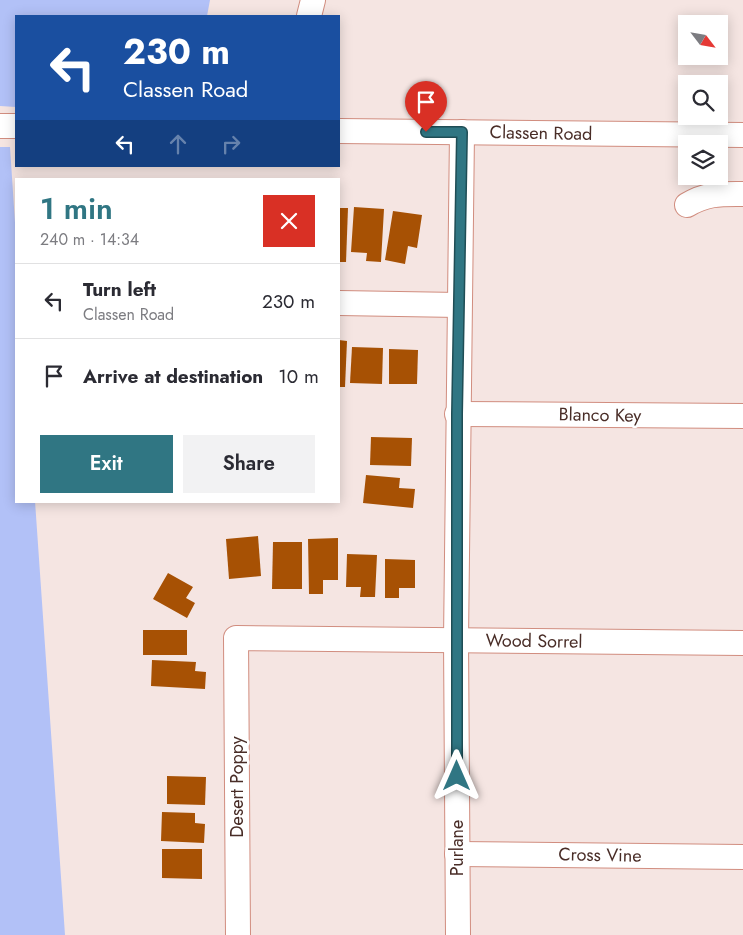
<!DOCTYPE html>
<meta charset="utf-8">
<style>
:root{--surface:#fff;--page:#f2f2f3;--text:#2b2b33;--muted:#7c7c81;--line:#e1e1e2;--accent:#307683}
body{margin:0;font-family:Jost,sans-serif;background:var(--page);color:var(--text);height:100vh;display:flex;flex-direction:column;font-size:19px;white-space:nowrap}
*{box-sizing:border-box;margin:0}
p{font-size:16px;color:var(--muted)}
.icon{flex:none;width:28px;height:28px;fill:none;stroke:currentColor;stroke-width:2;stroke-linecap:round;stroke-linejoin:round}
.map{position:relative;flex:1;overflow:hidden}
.sheet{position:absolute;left:15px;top:178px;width:325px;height:325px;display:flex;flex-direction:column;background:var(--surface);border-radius:0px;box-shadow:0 2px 12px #0003}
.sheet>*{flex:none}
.top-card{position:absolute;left:15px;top:15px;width:325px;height:152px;border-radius:0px;box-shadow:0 2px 12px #0003;background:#1a4fa0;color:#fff;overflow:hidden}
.needle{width:32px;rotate:121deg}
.tools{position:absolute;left:678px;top:15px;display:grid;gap:10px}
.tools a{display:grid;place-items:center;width:50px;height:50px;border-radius:0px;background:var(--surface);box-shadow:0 2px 12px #0003;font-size:25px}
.pin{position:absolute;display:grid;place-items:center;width:42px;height:42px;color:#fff;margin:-51px -21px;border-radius:50% 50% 50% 0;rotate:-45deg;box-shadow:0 0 5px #0007}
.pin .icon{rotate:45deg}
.me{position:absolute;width:55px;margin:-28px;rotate:0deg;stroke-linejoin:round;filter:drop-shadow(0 0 4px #0008)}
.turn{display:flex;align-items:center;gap:18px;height:105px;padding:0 25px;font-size:22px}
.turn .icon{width:65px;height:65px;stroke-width:2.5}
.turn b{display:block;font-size:35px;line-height:42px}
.lanes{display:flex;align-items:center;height:48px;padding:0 25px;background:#0003;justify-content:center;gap:25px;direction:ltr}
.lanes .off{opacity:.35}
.round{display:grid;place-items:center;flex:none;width:52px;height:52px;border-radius:0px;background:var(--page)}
.headline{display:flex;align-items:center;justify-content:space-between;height:85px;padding:0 25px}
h1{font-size:30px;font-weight:600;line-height:38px;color:var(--accent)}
.action{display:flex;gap:10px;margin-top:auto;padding:10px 25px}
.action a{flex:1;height:58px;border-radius:0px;background:var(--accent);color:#fff;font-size:20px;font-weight:600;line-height:58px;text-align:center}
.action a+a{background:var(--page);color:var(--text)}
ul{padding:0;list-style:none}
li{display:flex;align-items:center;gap:15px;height:75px;padding:0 25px;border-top:1px solid var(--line)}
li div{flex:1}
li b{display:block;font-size:19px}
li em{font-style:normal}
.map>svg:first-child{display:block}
.green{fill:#b2c1f7}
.building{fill:#a75104}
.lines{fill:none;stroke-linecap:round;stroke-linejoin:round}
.minor-casing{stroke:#d18d7f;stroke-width:26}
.minor{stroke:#fff;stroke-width:24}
.route-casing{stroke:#1f4d55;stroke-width:12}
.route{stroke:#307683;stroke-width:9}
.labels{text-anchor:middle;stroke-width:5;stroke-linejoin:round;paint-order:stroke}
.street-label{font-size:18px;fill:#492d27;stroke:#fff}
</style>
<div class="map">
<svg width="743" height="935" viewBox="0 0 743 935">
<rect width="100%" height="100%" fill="#f5e5e2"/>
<!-- green -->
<g class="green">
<polygon points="0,0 210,0 207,16 16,16 16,107 0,106"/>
<polygon points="0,147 10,147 16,238 16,501 35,501 65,935 0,935"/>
</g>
<!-- building -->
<g class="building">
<polygon points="354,207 384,209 381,262 366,261 367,253 351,252"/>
<polygon points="339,208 348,208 346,262 339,262"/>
<polygon points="393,211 422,215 417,248 408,246 405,264 385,260"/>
<polygon points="339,340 347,341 345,387 339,387"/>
<polygon points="352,347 383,348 382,384 350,383"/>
<polygon points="389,349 418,350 417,384 389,384"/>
<polygon points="371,437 412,438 411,466 370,465"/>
<polygon points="366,475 400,478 399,488 415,489 413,508 363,503"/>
<polygon points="258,536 261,576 229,579 226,539"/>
<polygon points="338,538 338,580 323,580 323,594 309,594 308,539"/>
<polygon points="273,542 302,542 302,589 272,589"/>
<polygon points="347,554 377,555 375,597 360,597 361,587 346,587"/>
<polygon points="385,559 415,560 415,588 399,588 399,598 385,598"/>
<polygon points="168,573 193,587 186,598 195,603 187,618 153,599"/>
<rect x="143" y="630" width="44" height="25"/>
<polygon points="152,660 196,662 195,671 206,672 205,689 151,686"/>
<polygon points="167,776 206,777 205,805 167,804"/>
<polygon points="162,812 195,813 195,823 205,824 204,843 161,841"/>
<polygon points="162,849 202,849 202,879 162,878"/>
</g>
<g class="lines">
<defs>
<g id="minor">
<polyline points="309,16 313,0"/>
<polyline points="0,126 16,126"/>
<polyline points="339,131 743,135"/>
<path d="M687 205C707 193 721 194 743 194"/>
<polyline points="339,303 459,305"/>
<polyline points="457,414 743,416"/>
<polyline points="457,854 743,857"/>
<polyline points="238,935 236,638 743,643"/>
<polyline points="458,935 456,640 462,132"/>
</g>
</defs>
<!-- minor casing -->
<use href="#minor" class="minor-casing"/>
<!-- minor -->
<use href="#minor" class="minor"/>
</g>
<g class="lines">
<defs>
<polyline id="route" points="426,132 462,132 457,414 457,776"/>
</defs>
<!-- route casing -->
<use href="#route" class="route-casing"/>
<!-- route -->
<use href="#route" class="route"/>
</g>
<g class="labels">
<!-- street labels -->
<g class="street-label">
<text transform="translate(541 133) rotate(1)" y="6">Classen Road</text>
<text transform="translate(600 415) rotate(1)" y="6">Blanco Key</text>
<text transform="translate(534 641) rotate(1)" y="6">Wood Sorrel</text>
<text transform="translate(237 787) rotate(-90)" y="6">Desert Poppy</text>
<text transform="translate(457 848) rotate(-90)" y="6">Purlane</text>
<text transform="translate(600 855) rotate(1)" y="6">Cross Vine</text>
</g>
</g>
</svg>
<div class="tools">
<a><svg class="needle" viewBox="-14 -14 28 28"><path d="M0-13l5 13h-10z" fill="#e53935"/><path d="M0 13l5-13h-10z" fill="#7c7c81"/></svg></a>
<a><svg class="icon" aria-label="search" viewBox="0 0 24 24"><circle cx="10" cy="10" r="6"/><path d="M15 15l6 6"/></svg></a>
<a><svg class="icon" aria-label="layers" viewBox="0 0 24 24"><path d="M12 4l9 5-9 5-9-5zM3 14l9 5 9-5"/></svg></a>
</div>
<div class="pin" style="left:426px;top:132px;background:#d93025"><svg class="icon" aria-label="arrive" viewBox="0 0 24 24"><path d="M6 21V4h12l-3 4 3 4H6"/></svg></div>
<svg class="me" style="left:457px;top:776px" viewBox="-20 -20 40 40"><path d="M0-17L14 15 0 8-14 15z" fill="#307683" stroke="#fff" stroke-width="4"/></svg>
<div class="top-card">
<div class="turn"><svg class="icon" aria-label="left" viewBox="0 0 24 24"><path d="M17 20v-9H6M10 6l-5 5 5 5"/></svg><div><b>230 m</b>Classen Road</div></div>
<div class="lanes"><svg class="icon" aria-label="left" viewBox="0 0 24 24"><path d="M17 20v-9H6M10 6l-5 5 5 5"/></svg><svg class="icon off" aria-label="ahead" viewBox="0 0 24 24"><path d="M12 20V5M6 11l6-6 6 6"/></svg><svg class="icon off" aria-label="right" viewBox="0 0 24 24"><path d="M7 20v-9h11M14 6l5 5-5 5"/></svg></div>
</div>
<section class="sheet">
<div class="headline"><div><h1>1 min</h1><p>240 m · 14:34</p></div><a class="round" style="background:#d93025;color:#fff"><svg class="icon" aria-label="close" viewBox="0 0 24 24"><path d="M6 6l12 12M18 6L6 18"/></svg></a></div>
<ul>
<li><svg class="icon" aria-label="left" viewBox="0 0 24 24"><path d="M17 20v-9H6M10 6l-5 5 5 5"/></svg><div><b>Turn left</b><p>Classen Road</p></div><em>230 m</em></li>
<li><svg class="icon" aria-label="arrive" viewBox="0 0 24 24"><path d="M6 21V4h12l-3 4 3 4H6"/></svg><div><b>Arrive at destination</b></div><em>10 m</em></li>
</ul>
<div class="action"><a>Exit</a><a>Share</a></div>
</section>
</div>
